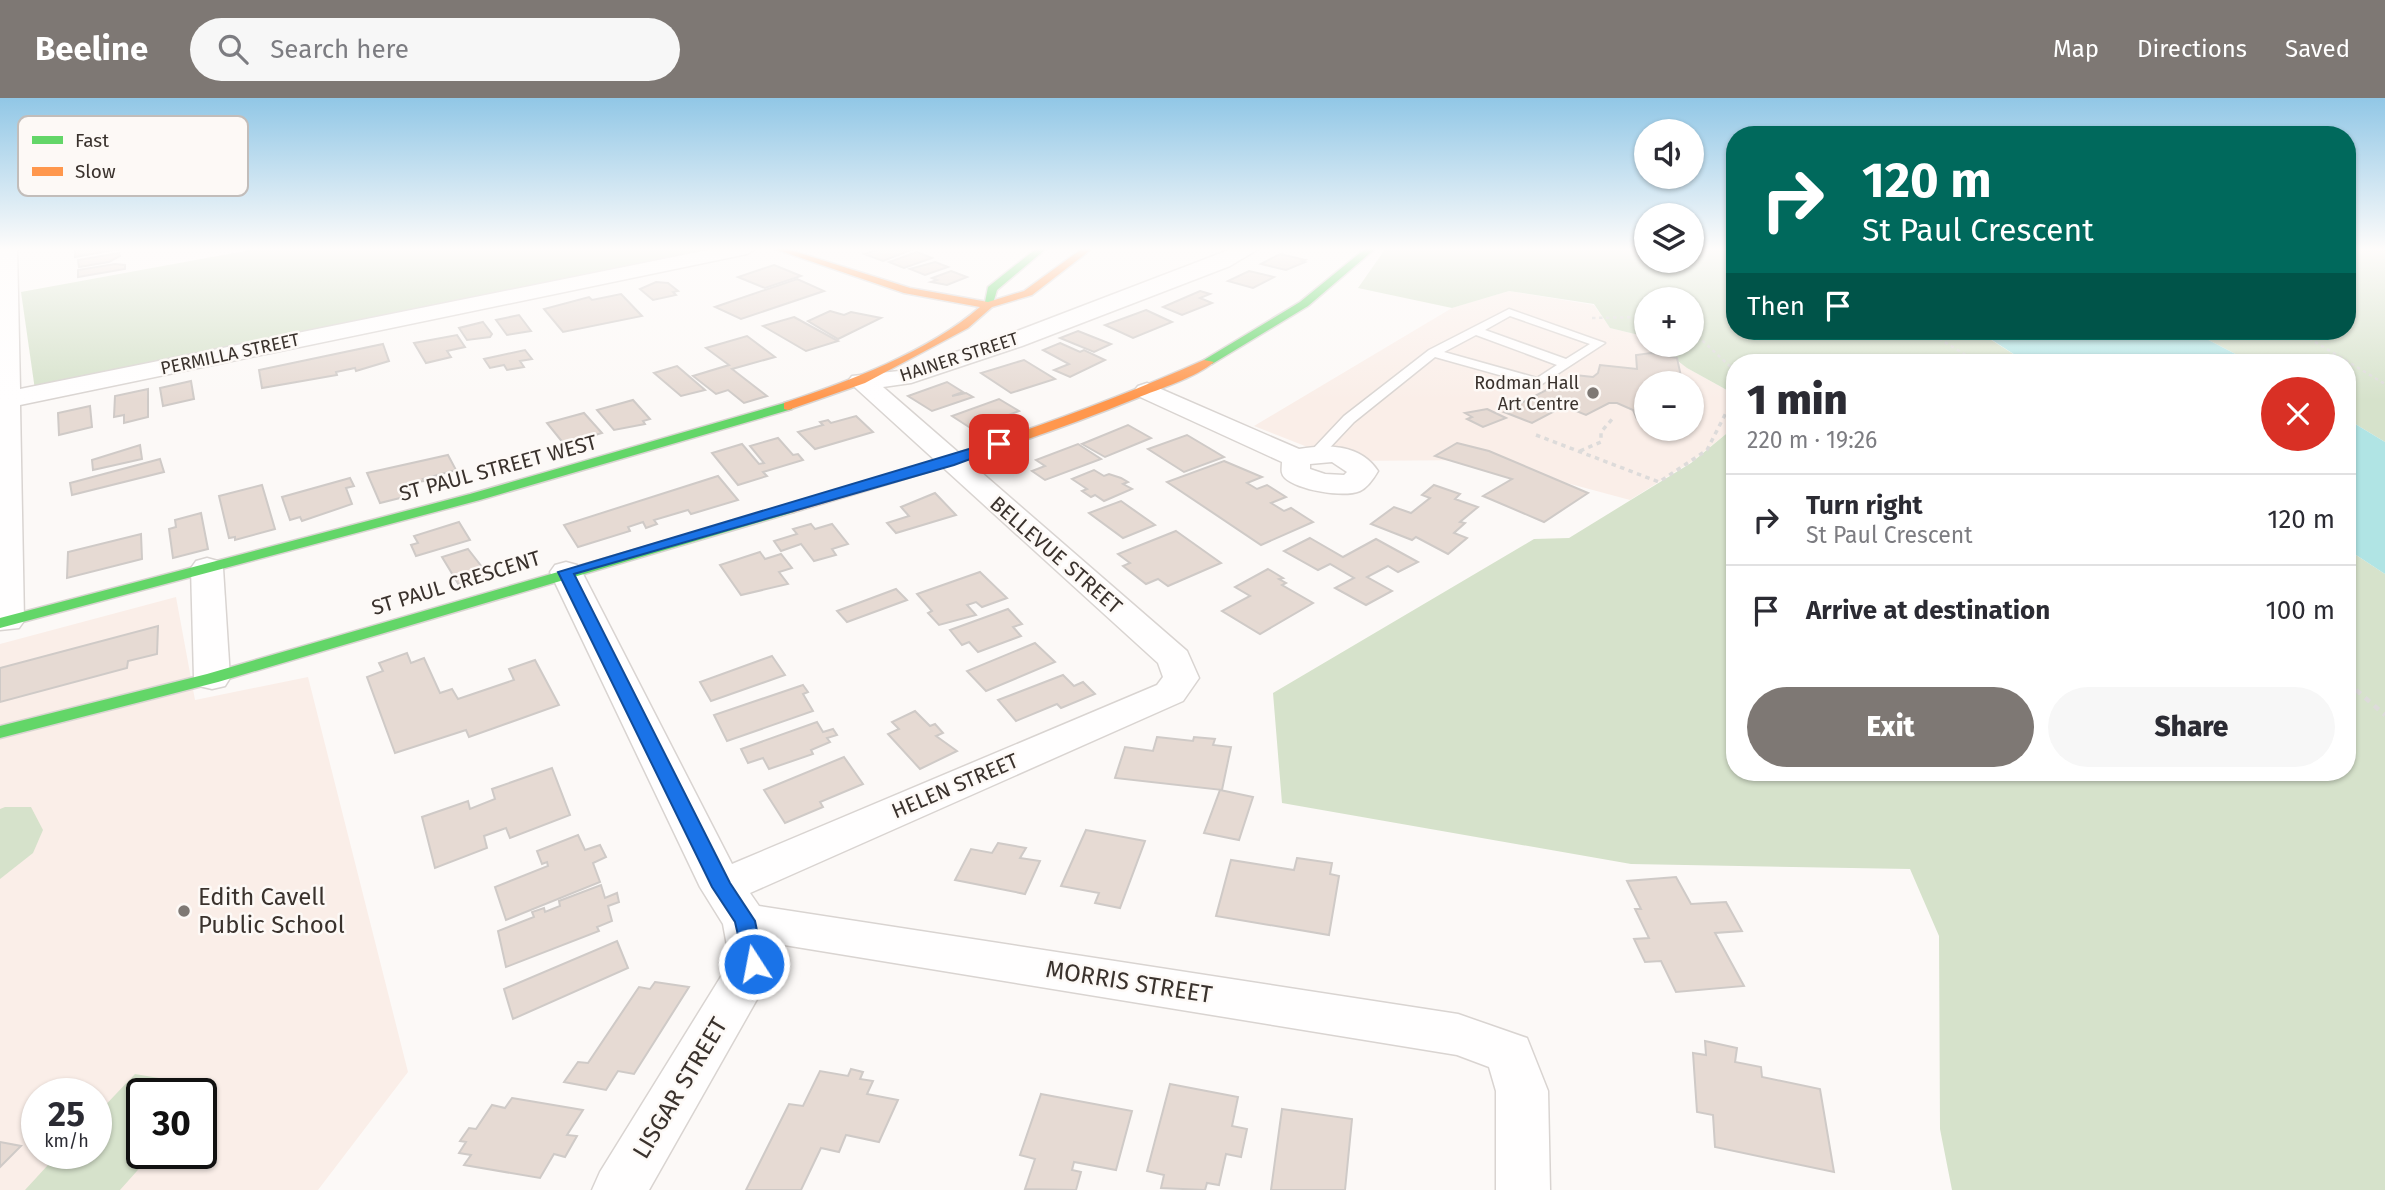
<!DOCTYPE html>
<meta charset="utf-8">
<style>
:root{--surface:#fff;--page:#f7f7f7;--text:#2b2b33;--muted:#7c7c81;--line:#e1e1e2;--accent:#7e7874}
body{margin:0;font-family:"Fira Sans",sans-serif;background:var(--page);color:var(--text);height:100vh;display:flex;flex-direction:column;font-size:26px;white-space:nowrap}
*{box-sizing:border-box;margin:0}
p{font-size:23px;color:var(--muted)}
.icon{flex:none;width:38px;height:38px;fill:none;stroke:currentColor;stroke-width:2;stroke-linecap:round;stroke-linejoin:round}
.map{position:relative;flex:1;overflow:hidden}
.details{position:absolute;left:1726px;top:256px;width:630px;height:427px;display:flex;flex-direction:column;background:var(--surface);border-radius:28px;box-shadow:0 2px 5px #0004}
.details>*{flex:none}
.hud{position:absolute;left:1726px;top:28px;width:630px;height:214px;border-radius:28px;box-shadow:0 2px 5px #0004;background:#00695c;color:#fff;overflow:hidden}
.fabs{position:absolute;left:1634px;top:21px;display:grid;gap:14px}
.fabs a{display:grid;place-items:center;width:70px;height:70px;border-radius:50%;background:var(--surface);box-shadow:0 2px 5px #0004;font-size:35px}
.speed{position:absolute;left:21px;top:980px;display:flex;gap:14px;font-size:35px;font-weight:700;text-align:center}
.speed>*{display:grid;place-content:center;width:91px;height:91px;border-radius:50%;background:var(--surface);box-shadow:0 2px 5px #0004;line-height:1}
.speed small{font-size:18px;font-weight:400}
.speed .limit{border:4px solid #111;border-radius:10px;background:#fff;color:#111}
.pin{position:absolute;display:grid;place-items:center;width:60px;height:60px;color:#fff;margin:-30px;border-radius:14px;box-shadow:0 4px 10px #0006}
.me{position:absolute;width:77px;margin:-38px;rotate:349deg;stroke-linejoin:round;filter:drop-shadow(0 0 5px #0008)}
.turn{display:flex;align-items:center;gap:24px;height:147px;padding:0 21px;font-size:32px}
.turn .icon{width:91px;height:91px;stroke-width:2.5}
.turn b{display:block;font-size:49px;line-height:60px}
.then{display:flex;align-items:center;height:66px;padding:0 21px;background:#0003;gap:14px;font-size:26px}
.round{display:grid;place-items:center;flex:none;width:74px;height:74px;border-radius:37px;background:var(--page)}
.headline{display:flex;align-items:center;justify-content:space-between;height:119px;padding:0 21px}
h1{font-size:42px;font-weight:800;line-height:52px}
.cta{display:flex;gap:14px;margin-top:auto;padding:14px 21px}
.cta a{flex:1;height:80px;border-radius:42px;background:var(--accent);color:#fff;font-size:28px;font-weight:800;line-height:80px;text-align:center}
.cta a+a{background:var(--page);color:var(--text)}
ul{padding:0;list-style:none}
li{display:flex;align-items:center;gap:21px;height:91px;padding:0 21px;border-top:2px solid var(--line)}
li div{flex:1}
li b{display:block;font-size:26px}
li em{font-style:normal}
header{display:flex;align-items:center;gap:42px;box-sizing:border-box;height:98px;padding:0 35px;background:var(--accent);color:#fff}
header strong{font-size:33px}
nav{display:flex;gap:38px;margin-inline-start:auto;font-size:24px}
.search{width:490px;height:63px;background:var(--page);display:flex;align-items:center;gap:18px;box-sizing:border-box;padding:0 24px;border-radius:38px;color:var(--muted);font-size:26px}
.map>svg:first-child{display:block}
.built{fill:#faeee8;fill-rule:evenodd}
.green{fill:#d6e2cb}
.water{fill:#b0e4e4}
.building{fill:#e6dad3;stroke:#cfcac7;stroke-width:2}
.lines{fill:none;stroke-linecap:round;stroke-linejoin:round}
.lane-casing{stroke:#d9d4d1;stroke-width:3}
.street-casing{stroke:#d9d4d1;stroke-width:3}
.fast-casing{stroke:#d9d4d1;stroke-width:3}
.slow-casing{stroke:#d9d4d1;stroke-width:3}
.path-far2{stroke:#dddbda;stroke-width:2.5;stroke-dasharray:3.5 3.5;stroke-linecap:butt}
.path-far1{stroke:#dddbda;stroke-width:3.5;stroke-dasharray:4.5 4.5;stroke-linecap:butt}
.path{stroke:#dddbda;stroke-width:4.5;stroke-dasharray:6 6;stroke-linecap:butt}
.lane{fill:#fffefe;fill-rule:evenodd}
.street{fill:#fffefe;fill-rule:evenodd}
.fast{fill:#63d668;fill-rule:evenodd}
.slow{fill:#ff974d;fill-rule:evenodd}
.route{fill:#1a73e8;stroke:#114b97;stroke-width:2}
.poi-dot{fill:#7e7874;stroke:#fdf9f6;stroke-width:2.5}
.labels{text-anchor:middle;stroke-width:5;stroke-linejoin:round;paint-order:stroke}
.far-street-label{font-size:18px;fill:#3a322d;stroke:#fdf9f6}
.far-poi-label{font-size:18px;fill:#3a322d;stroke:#fdf9f6;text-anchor:end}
.street-label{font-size:21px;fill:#3a322d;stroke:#fdf9f6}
.near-poi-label{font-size:24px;fill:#3a322d;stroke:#fdf9f6;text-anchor:start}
.near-street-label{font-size:24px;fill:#3a322d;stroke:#fdf9f6}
.key{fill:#fdf9f6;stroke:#c2bdba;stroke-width:2}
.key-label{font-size:19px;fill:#3a322d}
</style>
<header>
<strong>Beeline</strong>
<div class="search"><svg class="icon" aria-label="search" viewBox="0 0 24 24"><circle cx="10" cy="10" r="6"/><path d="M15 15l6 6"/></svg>Search here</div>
<nav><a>Map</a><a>Directions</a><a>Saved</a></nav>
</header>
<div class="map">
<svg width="2385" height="1092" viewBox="0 0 2385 1092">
<rect width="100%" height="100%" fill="#fcf9f7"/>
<!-- built -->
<g class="built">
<path d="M1509 193 1594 207 1610 230 1647 239V247H1657L1687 270 1734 296V324L1726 336 1691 364 1630 402 1481 362 1343 363 1254 328 1452 210ZM1647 285H1692V331H1647Z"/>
<path d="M176 499 195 602 308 579 408 974 318 1092H0V546ZM37 996H96V1055H37ZM142 996H201V1055H142Z"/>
</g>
<!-- green -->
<g class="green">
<polygon points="261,150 729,150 35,292 21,194"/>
<polygon points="1386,150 1647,150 1647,163 1692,163 1692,150 1734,150 1734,233 1977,233 2026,264 1734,264 1734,296 1687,270 1657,247 1692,247 1692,201 1647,201 1647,239 1610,230 1594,206 1509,193 1452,210 1358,190"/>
<polygon points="2347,150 2385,150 2385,344 2347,321 2347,264 2251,264 2191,233 2347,233"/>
<polygon points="1734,324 1734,674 2347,674 2347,451 2385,476 2385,1092 1952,1092 1940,1031 1939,838 1910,771 1631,766 1282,705 1273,595 1534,441 1569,440 1691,365 1726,336"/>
<polygon points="5,709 31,709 43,732 33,755 0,781 0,711"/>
<polygon points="135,976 212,989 201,1001 201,996 142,996 142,1055 153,1055 120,1092 25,1092 59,1055 96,1055 96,1017"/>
</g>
<!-- water -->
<g class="water">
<polygon points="1978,233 2191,233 2251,264 2026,264"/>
<polygon points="2347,321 2385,344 2385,476 2347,451"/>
</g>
<!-- building -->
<g class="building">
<polygon points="87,150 125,150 75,159 75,152"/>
<polygon points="883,150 926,150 916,150 883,163 864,156"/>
<polygon points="917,154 932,160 904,170 889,164"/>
<polygon points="119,155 120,158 109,164 79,169 78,162"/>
<polygon points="1280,156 1305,162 1302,163 1305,164 1286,172 1261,166"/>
<polygon points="935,164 948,169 925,177 910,171"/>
<polygon points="115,166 125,167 125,171 78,179 78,172"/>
<polygon points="774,167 801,178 765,190 738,179"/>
<polygon points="951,173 967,179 947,187 931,184 937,182 932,180"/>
<polygon points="1249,173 1274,179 1253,190 1228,183"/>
<polygon points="797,181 824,193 741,221 715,209"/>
<polygon points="656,184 668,185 678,193 673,194 676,197 653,202 640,191"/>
<polygon points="1200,193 1210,196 1200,200 1212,205 1182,217 1163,209"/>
<polygon points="621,196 642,218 563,234 544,211 589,199 592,202"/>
<polygon points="1146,212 1172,224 1133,240 1105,227"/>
<polygon points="830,213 844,217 851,214 881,220 838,241 808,223"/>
<polygon points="519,217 531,233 507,237 496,222"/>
<polygon points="794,219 838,243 806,253 763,228"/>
<polygon points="483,224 492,236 490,239 467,242 459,230"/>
<polygon points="1078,233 1111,246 1094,254 1060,240"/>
<polygon points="457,237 465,249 447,253 451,259 426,265 414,245"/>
<polygon points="747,238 775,259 732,271 767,298 744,305 728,292 716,296 693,278 729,267 706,250"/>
<polygon points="1060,245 1080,254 1084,252 1105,262 1070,279 1054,272 1069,266 1043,252"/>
<polygon points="383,246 389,263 356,273 355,270 336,274 337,277 262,290 259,272"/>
<polygon points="525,252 532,261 520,263 524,269 507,272 504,267 490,270 484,261"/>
<polygon points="1651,255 1677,260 1682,283 1647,285 1647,325 1637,321 1633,312 1617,305 1609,305 1586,317 1564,308 1532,325 1504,314 1575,277 1593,279 1598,275 1600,267 1637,271 1636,257"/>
<polygon points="1024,262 1055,281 1011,295 981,275"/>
<polygon points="677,268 705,292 681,298 654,275"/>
<polygon points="191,283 194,301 163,308 160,290"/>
<polygon points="947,284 963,294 952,298 966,295 973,299 932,313 908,298"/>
<polygon points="148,291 148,319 124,325 124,317 114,319 115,298"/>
<polygon points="999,301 1019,313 972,331 952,318"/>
<polygon points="633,302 650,321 643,323 645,326 614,332 597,312"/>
<polygon points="90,308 92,329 59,337 58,315"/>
<polygon points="1487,311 1506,320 1483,329 1467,321 1472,319 1465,315"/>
<polygon points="584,315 602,335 564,346 547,325"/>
<polygon points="856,318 873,334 815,351 798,334 823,327 820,324 828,322 831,325"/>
<polygon points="1128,327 1151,340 1105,359 1082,346"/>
<polygon points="1187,337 1224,359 1184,374 1148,351"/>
<polygon points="778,340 793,357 798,356 803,362 763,374 767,378 738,387 712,355 742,346 759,366 764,365 750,348"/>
<polygon points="1457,345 1489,353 1588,395 1544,424 1483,398 1512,381 1435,358"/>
<polygon points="1078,346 1101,361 1045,382 1032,373 1045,368 1036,362"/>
<polygon points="140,347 142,361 93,372 92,362"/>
<polygon points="448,357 456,372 423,381 425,383 407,385 412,397 380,405 367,375"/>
<polygon points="160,361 164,374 72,397 70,385"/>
<polygon points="1224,363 1262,379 1247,385 1257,391 1267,387 1286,399 1271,405 1284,413 1291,410 1313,424 1261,447 1167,384"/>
<polygon points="1094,372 1104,378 1109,376 1121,380 1128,384 1123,386 1132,391 1104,403 1095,397 1091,399 1082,393 1087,391 1072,381"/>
<polygon points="718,378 738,402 691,416 688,412 654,422 657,426 646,430 643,424 628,429 630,433 578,449 564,427"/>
<polygon points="350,380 354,388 346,390 352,406 302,423 300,419 290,422 282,399"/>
<polygon points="262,387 275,431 235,442 235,439 229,440 219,398"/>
<polygon points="1434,387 1460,396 1455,401 1478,409 1460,424 1465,425 1454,435 1467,440 1448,456 1416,439 1412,442 1371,426 1394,409 1411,415 1430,400 1422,397"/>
<polygon points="935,395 956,417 896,435 887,425 909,418 901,409"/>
<polygon points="1121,403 1155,427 1123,440 1089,415"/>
<polygon points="201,415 208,451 173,460 169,431 176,429 175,422"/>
<polygon points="459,424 470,442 416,458 411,447 418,445 414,438"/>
<polygon points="811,426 815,431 832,426 848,446 832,451 836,457 814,463 801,446 781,453 774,443 797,436 793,431"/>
<polygon points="1176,433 1221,465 1168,488 1158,481 1146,486 1123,468 1130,465 1118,456"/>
<polygon points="141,436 142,461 67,480 68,454"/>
<polygon points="1310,440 1343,459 1376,441 1418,464 1398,474 1388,468 1367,479 1392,493 1366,507 1335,490 1354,480 1330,466 1318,472 1284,453"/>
<polygon points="468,451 489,478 459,487 442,459"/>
<polygon points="760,454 765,461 781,456 792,470 779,474 788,486 741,497 720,467"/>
<polygon points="1268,471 1283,480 1279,481 1286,485 1282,487 1313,505 1260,536 1222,513 1250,498 1235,489"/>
<polygon points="980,474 1007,500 982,509 976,504 967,507 976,517 939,527 928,515 932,513 917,496"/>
<polygon points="896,491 907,502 847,524 837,513"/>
<polygon points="1008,511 1022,526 1013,529 1021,538 978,554 969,544 962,547 950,532"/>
<polygon points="158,528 157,556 128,563 127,570 0,604 0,570"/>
<polygon points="1035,545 1055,564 986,593 967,573"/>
<polygon points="407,555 411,565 424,560 440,595 452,591 458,601 514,582 509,571 535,562 559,607 469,639 466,632 395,655 367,579 383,573 379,565"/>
<polygon points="772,558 785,577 711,603 700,584"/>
<polygon points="1063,577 1074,588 1083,584 1095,596 1061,610 1057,606 1016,623 998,602"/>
<polygon points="803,587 808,594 803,596 813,613 727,643 714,617"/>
<polygon points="915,613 930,628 935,626 943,635 936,638 957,653 920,671 888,636 899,631 892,624"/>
<polygon points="817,624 823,634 833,631 837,637 827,640 830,644 811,652 813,656 769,671 763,660 748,665 741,651"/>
<polygon points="1157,639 1193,643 1194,639 1215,641 1213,647 1231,649 1222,692 1115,680 1125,649 1153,653"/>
<polygon points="844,659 863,686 820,704 823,709 785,725 764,692"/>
<polygon points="552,670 570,717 510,740 506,730 484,738 487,750 435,770 422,719 468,703 470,711 495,701 492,691"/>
<polygon points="1220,692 1253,699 1239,742 1204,735"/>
<polygon points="1086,732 1145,743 1120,810 1095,805 1099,795 1061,788"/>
<polygon points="578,737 585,752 600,747 606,759 593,765 600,784 506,822 495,789 548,768 547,764 542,766 537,753"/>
<polygon points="998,745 1026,750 1020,760 1040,763 1025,796 955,782 971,751 992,755"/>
<polygon points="1297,760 1332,765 1330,776 1339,778 1329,837 1216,818 1231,762 1294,772"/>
<polygon points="1676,779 1691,806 1726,804 1742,833 1715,835 1744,888 1676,894 1661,863 1645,864 1634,841 1649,840 1635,811 1641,811 1627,783"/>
<polygon points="601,787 605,800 617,795 619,804 608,808 612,823 597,829 599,833 506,869 498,833 534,819 532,814 544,810 545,814 560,808 559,803"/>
<polygon points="617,843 628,870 513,921 504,891"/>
<polygon points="655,884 689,889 634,976 618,973 606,992 564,984 578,964 588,965 639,889 650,891"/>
<polygon points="1705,943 1737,950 1735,964 1761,969 1762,979 1820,991 1834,1074 1715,1049 1713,1017 1697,1014 1693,955 1706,957"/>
<polygon points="851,971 863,974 860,981 873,983 867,996 898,1002 879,1044 846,1037 839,1054 821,1050 801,1092 746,1092 789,1006 803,1008 820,973 848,978"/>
<polygon points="1170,986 1238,999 1232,1028 1247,1031 1241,1059 1226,1056 1219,1087 1207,1085 1205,1092 1161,1090 1164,1077 1147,1073"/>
<polygon points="1041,996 1132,1013 1116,1072 1074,1064 1072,1072 1081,1074 1076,1092 1025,1091 1035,1061 1020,1057"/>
<polygon points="512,1000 583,1012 567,1037 577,1038 565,1059 554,1056 540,1080 464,1067 471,1057 459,1055 466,1044 460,1043 469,1030 476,1031 492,1007 505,1010"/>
<polygon points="1282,1011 1352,1021 1345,1092 1271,1092"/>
<polygon points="0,1044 21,1048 0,1069"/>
</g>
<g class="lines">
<defs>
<path id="lane" d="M1509 211 1605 245 1539 288 1435 259 1354 324 1321 359H1311V353L1344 318 1429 252ZM1510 218 1590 246 1566 261 1485 232ZM1476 237 1557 267 1537 280 1444 254Z"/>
<g id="street">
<polygon points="0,150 17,150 20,291 718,150 757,150 747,156 20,307 24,523 19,530 0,532"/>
<polygon points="1234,150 1260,150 1230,168 1022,248 911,285 883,289 1187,553 1199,580 1183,603 750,795 759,808 1458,916 1527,940 1548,993 1550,1092 1496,1092 1496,993 1489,969 1457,957 772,845 777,866 649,1092 592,1092 600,1074 730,864 723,826 700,789 550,474 555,467 566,464 577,467 582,474 732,766 1157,587 1163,579 1158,565 848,283 852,278 899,273 1004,238"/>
<path d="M1147 285 1299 351C1328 346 1360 346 1378 373 1374 380 1367 390 1360 393 1343 400 1298 392 1285 380 1280 375 1282 370 1282 364L1138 298 1134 293 1138 288ZM1332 364 1347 374 1344 377 1325 376 1310 371V366Z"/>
<polygon points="207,460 218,463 223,470 230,580 225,588 212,591 199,588 194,580 191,470 196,463"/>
</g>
<g id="fast">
<polygon points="1037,150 1047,150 997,192 992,209 984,209 988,189"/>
<polygon points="1366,150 1376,150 1308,208 1212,266 1204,266 1204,262 1300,204"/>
<polygon points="788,304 792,305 792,311 480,402 0,530 0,520 470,396"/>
<polygon points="789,407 794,408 796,411 794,414 218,584 0,640 0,628 207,576"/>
</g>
<g id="slow">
<path d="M772 150H784L910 190 988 204 1024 193 1083 150H1093L1032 197 992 209 968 230 865 285 788 312 784 311V305C849 283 927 255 980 209L904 195Z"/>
<path d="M1204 262 1214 264C1197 279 1159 291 1137 300 1025 346 909 380 794 414L789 415 782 411 784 408C927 366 1068 323 1204 262Z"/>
</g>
</defs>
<!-- lane casing -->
<use href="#lane" class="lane-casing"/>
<!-- street casing -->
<use href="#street" class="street-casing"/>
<!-- fast casing -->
<use href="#fast" class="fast-casing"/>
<!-- slow casing -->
<use href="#slow" class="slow-casing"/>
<!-- path-far2 -->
<g class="path-far2">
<polyline points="1648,195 1655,201"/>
<polyline points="1592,220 1647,219"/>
<polyline points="1692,233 1734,272"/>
<polyline points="1927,233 1977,264"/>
<polyline points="2297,233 2385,286"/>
<polyline points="1730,309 1734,300"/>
</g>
<!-- path-far1 -->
<g class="path-far1">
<polyline points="1536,337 1659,384 1707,352 1730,307"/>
<polyline points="1580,353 1601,344 1601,334 1613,320"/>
</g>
<!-- path -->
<polyline class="path" points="2347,584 2385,617"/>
<!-- lane -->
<use href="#lane" class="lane"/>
<!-- street -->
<use href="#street" class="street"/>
<!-- fast -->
<use href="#fast" class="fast"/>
<!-- slow -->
<use href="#slow" class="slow"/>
</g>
<!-- sky -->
<linearGradient id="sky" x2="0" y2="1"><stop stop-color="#91c7e6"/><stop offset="0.5" stop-color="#fefcfb"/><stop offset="1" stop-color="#fefcfb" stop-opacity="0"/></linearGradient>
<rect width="2385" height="302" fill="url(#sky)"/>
<!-- route -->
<polygon class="route" points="999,342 1003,343 1003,349 954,367 574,476 730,785 755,823 764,866 761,872 754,875 746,872 735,824 712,789 558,474"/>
<!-- markers -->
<g class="poi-dot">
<circle cx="1593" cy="295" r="7"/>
<circle cx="184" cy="813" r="7"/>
</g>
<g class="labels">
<!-- far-street labels -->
<g class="far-street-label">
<text transform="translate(230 256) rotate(-12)" y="6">PERMILLA STREET</text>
<text transform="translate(959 259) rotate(-18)" y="6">HAINER STREET</text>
</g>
<!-- far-poi labels -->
<g class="far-poi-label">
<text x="1579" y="291">Rodman Hall<tspan x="1579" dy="21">Art Centre</tspan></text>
</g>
<!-- street labels -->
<g class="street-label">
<text transform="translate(498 370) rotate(-15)" y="7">ST PAUL STREET WEST</text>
<text transform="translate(1056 457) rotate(41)" y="7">BELLEVUE STREET</text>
<text transform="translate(456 485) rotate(-17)" y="7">ST PAUL CRESCENT</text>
<text transform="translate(955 688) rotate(-23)" y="7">HELEN STREET</text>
</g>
<!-- near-poi labels -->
<g class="near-poi-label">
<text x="198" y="807">Edith Cavell<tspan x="198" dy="28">Public School</tspan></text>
</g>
<!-- near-street labels -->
<g class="near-street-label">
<text transform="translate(1129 884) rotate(9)" y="8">MORRIS STREET</text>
<text transform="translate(680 990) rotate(-59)" y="8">LISGAR STREET</text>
</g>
</g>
<!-- legend -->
<rect x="18" y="18" width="230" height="80" rx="10" class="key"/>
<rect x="32" y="38" width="31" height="8" fill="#63d668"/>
<rect x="32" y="69" width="31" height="9" fill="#ff974d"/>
<g class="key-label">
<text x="75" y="49">Fast</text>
<text x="75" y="80">Slow</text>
</g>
</svg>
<div class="fabs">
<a><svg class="icon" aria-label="sound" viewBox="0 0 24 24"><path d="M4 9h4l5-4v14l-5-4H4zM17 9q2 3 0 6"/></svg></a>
<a><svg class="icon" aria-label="layers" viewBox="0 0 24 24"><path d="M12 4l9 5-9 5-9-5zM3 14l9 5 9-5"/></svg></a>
<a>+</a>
<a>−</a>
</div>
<div class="speed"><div>25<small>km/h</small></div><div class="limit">30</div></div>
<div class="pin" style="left:999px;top:346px;background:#d93025"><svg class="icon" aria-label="arrive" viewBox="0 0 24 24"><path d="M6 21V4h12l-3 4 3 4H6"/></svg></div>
<svg class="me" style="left:754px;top:866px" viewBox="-20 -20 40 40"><circle r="17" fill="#1a73e8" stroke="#fff" stroke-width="3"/><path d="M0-11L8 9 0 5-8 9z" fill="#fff"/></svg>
<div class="hud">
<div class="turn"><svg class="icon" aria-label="right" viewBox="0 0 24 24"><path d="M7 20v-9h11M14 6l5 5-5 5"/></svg><div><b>120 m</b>St Paul Crescent</div></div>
<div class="then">Then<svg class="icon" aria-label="arrive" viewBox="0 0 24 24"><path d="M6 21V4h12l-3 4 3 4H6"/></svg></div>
</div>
<section class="details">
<div class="headline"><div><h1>1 min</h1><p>220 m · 19:26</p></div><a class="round" style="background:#d93025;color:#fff"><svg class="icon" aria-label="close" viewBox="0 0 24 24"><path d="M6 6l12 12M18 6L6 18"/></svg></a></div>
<ul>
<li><svg class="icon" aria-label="right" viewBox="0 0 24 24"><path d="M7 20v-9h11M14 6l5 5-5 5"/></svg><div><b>Turn right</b><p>St Paul Crescent</p></div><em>120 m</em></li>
<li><svg class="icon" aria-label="arrive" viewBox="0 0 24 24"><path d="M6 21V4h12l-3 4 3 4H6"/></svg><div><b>Arrive at destination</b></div><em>100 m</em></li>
</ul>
<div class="cta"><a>Exit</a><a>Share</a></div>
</section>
</div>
